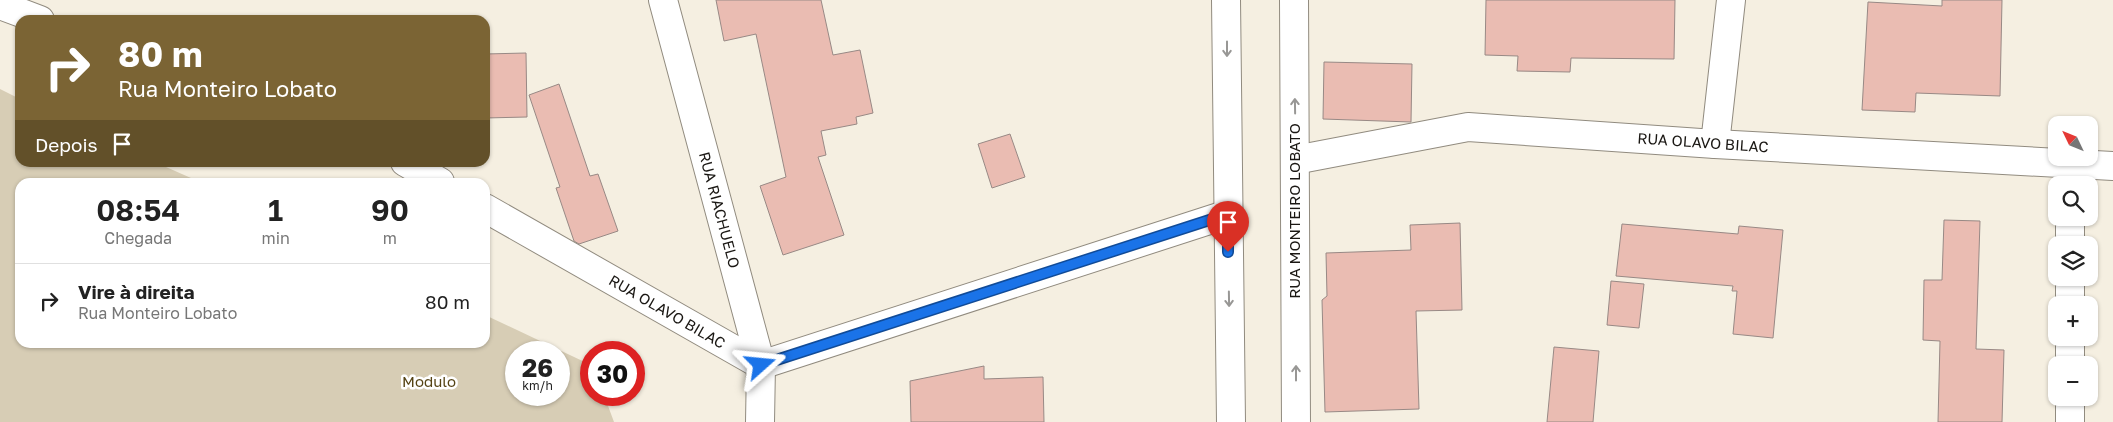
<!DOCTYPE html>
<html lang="pt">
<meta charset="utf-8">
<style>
:root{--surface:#fff;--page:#f6f6f6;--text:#222;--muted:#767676;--line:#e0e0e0}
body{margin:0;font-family:"Golos Text",sans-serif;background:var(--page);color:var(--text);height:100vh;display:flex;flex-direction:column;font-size:19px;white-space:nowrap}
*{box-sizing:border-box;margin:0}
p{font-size:16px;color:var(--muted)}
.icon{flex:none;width:28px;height:28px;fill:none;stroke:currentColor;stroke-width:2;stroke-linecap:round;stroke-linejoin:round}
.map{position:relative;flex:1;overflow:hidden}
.panel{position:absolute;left:15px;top:178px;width:475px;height:170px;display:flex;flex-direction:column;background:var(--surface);border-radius:15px;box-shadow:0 1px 4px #0004}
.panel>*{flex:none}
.top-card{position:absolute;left:15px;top:15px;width:475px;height:152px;border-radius:15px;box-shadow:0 1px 4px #0004;background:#7b6434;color:#fff;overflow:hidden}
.needle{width:32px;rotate:313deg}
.buttons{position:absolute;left:2048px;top:116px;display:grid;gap:10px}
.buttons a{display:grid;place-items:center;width:50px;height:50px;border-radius:10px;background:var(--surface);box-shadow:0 1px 4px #0004;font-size:25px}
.speed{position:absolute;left:505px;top:341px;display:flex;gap:10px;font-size:25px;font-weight:700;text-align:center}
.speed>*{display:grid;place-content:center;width:65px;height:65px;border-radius:50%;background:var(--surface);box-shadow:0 1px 4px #0004;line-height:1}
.speed small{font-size:12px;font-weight:400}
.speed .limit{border:8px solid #d22;background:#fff;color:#111}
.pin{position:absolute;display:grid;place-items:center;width:42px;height:42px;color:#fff;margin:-51px -21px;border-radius:50% 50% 50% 0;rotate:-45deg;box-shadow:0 0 5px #0007}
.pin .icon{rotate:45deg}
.me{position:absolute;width:55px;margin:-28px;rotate:72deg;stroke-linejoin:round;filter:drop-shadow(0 0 4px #0008)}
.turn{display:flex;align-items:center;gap:18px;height:105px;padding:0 20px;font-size:22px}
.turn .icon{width:65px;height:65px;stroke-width:2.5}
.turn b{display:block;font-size:35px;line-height:42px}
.then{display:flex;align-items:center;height:48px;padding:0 20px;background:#0003;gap:10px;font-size:19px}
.eta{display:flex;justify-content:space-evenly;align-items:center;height:85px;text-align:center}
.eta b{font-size:30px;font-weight:600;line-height:35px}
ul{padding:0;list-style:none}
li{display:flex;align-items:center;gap:15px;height:75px;padding:0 20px;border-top:1px solid var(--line)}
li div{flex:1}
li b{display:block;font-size:19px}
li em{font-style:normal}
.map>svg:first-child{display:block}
.green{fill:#d7cdb5;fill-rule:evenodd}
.building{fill:#eabcb2;stroke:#988985}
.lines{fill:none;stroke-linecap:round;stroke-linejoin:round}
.minor-casing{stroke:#918b7f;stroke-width:30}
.minor{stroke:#fff;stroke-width:28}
.oneway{stroke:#989795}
.route-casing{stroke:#114b97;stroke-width:12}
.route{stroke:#1a73e8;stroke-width:9}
.labels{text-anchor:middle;stroke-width:5;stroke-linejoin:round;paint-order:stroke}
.street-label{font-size:15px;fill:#1a1713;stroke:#fff}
.park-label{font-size:15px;fill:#554314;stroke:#fff}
</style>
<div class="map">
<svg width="2113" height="422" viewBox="0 0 2113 422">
<rect width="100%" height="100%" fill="#f5efe1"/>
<!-- green -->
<path class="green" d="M0 89 20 99V162L157 163 200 182H20V342H485V315L591 365V395H604L614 422H0ZM516 352H559V395H516Z"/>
<!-- building -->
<g class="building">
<polygon points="716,0 821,0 833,55 860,50 873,113 856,117 857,124 821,131 826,155 818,157 844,235 783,255 760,186 786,177 756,34 724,41"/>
<polygon points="1486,0 1675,0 1674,59 1571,58 1570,72 1517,71 1518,56 1485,55"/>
<polygon points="1942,0 2002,0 2000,96 1916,93 1915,112 1862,110 1868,2 1942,6"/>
<polygon points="526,53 527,117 485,118 485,54"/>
<polygon points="1324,62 1412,64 1411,122 1323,119"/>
<polygon points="559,84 590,176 598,174 618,231 579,244 574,241 556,188 560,187 529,95"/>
<polygon points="1010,134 1025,177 992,188 978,144"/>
<polygon points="1944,220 1980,221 1976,349 2004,350 2002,422 1938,422 1940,341 1923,340 1924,280 1942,280"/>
<polygon points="1460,223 1462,310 1416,311 1419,409 1325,412 1322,300 1327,296 1326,253 1411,250 1410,225"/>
<polygon points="1622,224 1738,234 1739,226 1783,230 1773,338 1733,334 1737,291 1732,291 1733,286 1616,276"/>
<polygon points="1611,281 1644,284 1639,328 1607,325"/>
<polygon points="1554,347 1599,351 1593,422 1547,422"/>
<polygon points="984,366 984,379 1043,377 1044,422 911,422 910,381"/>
</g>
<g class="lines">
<defs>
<g id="minor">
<polyline points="663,0 761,365 760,422"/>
<polyline points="1226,0 1231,422"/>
<polyline points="1294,0 1296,422"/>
<polyline points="0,5 40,20"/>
<polyline points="1715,144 1731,0"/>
<polyline points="1295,160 1468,127 1715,144 2113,166"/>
<polyline points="405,162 440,182"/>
<polyline points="485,208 761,365 1228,214"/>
<polyline points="2070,245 2070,218"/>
<polyline points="2070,305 2070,278"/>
<polyline points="2070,365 2070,338"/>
<polyline points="2070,422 2070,398"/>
</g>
</defs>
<!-- minor casing -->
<use href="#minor" class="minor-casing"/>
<!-- minor -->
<use href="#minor" class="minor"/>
</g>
<!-- one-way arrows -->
<defs><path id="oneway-shaft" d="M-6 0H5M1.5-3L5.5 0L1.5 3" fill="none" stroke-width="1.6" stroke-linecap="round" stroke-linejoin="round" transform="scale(1.25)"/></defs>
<g class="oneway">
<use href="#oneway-shaft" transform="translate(1227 49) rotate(90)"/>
<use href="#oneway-shaft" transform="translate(1295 106) rotate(-91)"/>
<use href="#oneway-shaft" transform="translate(1229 299) rotate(89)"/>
<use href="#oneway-shaft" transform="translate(1296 373) rotate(-90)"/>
</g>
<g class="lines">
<defs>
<polyline id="route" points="761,365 1228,214 1228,252"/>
</defs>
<!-- route casing -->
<use href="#route" class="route-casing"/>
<!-- route -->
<use href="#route" class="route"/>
</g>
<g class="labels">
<!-- street labels -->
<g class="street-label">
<text transform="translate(1703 143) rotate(4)" y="5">RUA OLAVO BILAC</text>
<text transform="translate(719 210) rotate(75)" y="5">RUA RIACHUELO</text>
<text transform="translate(1295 211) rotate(-90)" y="5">RUA MONTEIRO LOBATO</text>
<text transform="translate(667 312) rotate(30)" y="5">RUA OLAVO BILAC</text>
</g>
<!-- park labels -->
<g class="park-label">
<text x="429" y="387">Modulo</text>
</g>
</g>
</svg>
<div class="buttons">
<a><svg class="needle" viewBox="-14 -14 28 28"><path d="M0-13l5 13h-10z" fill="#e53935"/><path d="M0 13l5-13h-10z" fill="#767676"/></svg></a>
<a><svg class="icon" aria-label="search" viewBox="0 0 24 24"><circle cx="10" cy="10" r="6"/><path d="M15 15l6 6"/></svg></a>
<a><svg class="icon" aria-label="layers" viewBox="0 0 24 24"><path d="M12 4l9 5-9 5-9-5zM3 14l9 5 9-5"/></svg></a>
<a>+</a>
<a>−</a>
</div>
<div class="speed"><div>26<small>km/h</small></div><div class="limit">30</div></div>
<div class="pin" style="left:1228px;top:252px;background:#d93025"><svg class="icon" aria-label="arrive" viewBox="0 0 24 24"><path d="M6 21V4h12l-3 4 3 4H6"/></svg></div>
<svg class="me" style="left:761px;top:365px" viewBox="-20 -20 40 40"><path d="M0-17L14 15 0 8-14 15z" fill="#1a73e8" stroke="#fff" stroke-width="4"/></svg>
<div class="top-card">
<div class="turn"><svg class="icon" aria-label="right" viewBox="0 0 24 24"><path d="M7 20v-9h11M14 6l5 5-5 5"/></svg><div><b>80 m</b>Rua Monteiro Lobato</div></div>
<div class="then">Depois<svg class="icon" aria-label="arrive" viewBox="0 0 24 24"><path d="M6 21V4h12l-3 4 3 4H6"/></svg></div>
</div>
<section class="panel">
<div class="eta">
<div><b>08:54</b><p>Chegada</p></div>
<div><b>1</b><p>min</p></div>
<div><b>90</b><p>m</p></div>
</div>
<ul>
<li><svg class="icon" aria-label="right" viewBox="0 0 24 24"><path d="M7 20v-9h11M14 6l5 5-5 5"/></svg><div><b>Vire à direita</b><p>Rua Monteiro Lobato</p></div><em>80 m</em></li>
</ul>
</section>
</div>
